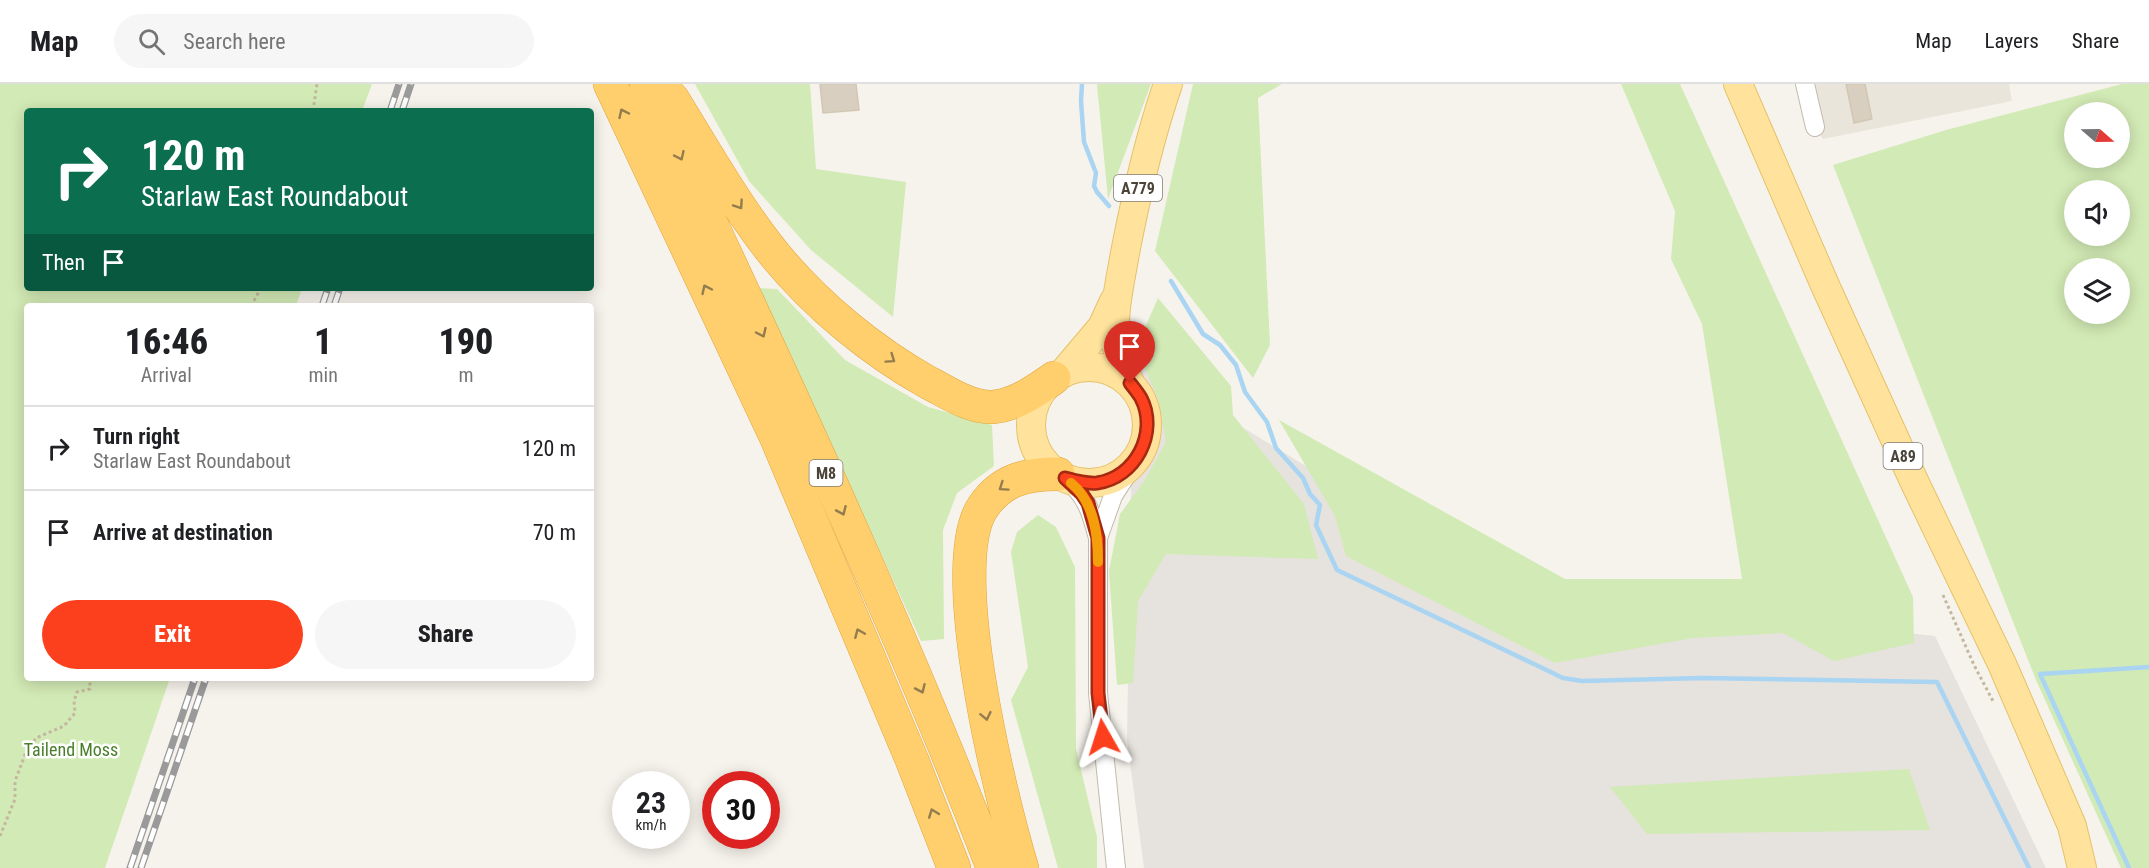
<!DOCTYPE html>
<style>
:root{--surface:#fff;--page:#f6f6f6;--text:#202124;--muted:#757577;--line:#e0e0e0;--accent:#fc3f1d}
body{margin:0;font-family:"Roboto Condensed",sans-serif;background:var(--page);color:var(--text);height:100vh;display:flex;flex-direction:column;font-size:22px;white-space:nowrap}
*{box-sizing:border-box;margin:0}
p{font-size:20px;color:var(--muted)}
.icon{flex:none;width:33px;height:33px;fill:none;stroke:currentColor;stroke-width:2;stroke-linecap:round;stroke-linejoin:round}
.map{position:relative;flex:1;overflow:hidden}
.details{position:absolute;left:24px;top:219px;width:570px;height:378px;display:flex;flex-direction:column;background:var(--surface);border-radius:6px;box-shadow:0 3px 15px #0003}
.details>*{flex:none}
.top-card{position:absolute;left:24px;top:24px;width:570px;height:183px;border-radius:6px;box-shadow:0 3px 15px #0003;background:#0b6e4f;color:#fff;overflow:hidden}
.needle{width:39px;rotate:110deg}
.buttons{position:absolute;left:2064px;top:18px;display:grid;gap:12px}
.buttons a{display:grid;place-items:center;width:66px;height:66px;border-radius:50%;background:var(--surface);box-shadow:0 3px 15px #0003;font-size:30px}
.speed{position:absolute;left:612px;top:687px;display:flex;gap:12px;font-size:30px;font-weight:700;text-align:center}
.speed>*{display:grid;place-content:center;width:78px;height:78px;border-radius:50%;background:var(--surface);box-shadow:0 3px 15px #0003;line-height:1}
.speed small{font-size:15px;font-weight:400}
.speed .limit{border:9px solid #d22;background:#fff;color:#111}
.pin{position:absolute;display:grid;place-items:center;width:51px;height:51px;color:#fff;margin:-62px -26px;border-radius:50% 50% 50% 0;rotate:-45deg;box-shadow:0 0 6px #0007}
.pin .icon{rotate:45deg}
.me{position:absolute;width:66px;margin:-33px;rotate:354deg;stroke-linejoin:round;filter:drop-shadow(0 0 4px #0008)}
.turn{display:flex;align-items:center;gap:21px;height:126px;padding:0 18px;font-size:27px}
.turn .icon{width:78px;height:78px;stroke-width:2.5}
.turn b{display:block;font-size:42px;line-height:51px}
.then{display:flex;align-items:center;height:57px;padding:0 18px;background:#0003;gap:12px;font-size:22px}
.eta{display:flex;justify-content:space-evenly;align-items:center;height:102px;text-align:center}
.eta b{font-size:36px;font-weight:800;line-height:42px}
.primary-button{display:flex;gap:12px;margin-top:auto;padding:12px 18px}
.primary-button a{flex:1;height:69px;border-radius:36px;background:var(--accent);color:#fff;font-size:24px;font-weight:800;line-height:69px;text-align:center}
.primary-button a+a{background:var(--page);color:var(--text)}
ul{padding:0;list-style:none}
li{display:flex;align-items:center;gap:18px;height:84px;padding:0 18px;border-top:2px solid var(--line)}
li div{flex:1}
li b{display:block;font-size:22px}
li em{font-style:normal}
header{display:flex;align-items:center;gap:36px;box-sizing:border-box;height:84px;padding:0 30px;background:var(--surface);border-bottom:2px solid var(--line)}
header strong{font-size:28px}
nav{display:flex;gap:33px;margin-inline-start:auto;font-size:21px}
.search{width:420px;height:54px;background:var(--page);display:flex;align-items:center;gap:15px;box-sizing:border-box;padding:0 21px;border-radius:33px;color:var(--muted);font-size:22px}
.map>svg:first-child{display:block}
.residential{fill:#eae5da}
.industrial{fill:#e6e2dd}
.green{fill:#d2eab5;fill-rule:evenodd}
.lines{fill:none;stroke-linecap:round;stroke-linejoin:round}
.stream{stroke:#a9d4f2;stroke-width:4.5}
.building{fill:#d8cfc1;stroke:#d3c7b4;stroke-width:1.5}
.street-casing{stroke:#c2bbae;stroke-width:20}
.primary-casing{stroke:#e6c16a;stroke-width:30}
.highway-casing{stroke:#e0a43c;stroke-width:34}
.path{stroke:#c4b79f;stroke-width:3;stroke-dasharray:3 3;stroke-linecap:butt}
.street{stroke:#fff;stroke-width:18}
.primary{stroke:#ffe39c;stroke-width:28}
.highway{stroke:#ffcf6e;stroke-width:33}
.rail-casing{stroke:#9a9a9a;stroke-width:7}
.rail{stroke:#fff;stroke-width:4.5;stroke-dasharray:14;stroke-linecap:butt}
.oneway{stroke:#937c4e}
.route-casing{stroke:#a42913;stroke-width:15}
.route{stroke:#fc3f1d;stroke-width:10}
.slow{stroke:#f59e0b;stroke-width:10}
.labels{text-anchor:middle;stroke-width:5;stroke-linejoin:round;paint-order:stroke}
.shield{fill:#fff;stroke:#817c74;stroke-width:1.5}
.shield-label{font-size:16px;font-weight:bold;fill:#4b4439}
.park-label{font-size:18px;fill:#4a7f2a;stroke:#fff}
</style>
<header>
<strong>Map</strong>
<div class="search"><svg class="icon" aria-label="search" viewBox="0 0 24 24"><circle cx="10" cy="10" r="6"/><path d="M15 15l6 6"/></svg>Search here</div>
<nav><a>Map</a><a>Layers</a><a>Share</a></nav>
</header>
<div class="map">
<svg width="2149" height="784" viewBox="0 0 2149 784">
<rect width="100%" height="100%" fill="#f6f3ec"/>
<!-- residential -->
<polygon class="residential" points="1805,0 2009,0 2012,17 1823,55 1815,43"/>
<!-- industrial -->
<polygon class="industrial" points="1133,277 1512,507 1935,552 2046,784 1144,784 1127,656"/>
<!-- green -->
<g class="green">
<polygon points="0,0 372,0 362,27 27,27 27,204 302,204 296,222 27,222 27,594 170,594 105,784 0,784"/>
<polygon points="695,0 810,0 816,85 906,98 893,233 811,166 749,97"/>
<polygon points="1097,0 1151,0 1108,115"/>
<polygon points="1193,0 1282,0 1258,14 1270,261 1253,294 1155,167"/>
<polygon points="1621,0 1680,0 1913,513 1914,559 1834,577 1783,549 1693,554 1555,579 1346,472 1335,432 1279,336 1565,495 1742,495 1702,240 1671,175 1675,127"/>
<path d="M2122 0H2149V784H2121L2036 596 1833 81 1946 46ZM2074 28H2120V74H2074ZM2074 106H2120V152H2074ZM2074 184H2120V230H2074Z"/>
<polygon points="759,204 777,205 845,276 928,323 992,341 994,382 957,409 943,446 944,555 921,557"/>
<polygon points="1158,214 1231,302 1233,331 1304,420 1318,475 1166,470 1138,517 1133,599 1117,601 1109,487 1120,430 1143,399 1166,358 1158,315 1136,264"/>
<polygon points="1038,431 1056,443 1075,483 1076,665 1097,753 1097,784 1058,784 1011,616 1028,583 1011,468 1017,448"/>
<polygon points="1909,685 1930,746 1647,750 1610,703"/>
</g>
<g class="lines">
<!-- stream -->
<g class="stream">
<polyline points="1082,0 1081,17 1084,58 1096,89 1094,102 1097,108 1109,122"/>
<polyline points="1171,197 1203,250 1220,261 1236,281 1245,308 1267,338 1276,364 1303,394 1310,410 1320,421 1316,441 1337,486 1563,594 1582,597 1702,594 1937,598 2029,784"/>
<polyline points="2129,784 2040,590 2149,583"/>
</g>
</g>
<!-- building -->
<g class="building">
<polygon points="820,0 856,0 859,26 823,29"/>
<polygon points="1846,0 1865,0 1872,35 1854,39"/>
</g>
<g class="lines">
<defs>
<g id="street">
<polyline points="1805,0 1815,43"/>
<path d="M1065 394C1087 412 1091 428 1098 454"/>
<polyline points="1116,784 1098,609 1098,454 1113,412 1138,373"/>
</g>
<g id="primary">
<polyline points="1738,0 1824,199 1914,397 2002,580 2072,742 2082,784"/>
<circle cx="1089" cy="341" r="58"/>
<polyline points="1064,288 1102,243 1114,217"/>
<path d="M1130 299C1124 287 1118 274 1116 260 1112 230 1120 199 1125 169 1136 112 1149 55 1168 0"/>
</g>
<g id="highway">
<polyline points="610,0 776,353 912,676 954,784"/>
<path d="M646 0C767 259 890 517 993 784"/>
<path d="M672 14C705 67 736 123 775 171 817 222 872 267 929 299 949 309 970 324 993 323 1016 321 1035 307 1054 294"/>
<path d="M1022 784C1001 715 943 480 983 423 1002 395 1027 390 1058 390"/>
</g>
</defs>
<!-- street casing -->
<use href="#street" class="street-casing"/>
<!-- primary casing -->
<use href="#primary" class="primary-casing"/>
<!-- highway casing -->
<use href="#highway" class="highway-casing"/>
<!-- path -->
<g class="path">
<polyline points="313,27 317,0"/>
<polyline points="251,222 261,204"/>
<polyline points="1943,511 1974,581 1994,619"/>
<polyline points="0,752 15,715 15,697 26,668 36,654 64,642 75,629 74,617 77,608 90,605 90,594"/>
</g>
<!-- street -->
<use href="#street" class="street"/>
<!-- primary -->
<use href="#primary" class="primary"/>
<!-- highway -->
<use href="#highway" class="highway"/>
<defs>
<g id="rail">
<polyline points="390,27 399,0"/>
<polyline points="402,27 411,0"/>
<polyline points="322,222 328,204"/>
<polyline points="334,222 340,204"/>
<polyline points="130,784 195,594"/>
<polyline points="141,784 206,594"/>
</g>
</defs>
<!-- rail casing -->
<use href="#rail" class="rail-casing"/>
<!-- rail -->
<use href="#rail" class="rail"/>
</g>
<!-- one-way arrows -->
<defs><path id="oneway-chevron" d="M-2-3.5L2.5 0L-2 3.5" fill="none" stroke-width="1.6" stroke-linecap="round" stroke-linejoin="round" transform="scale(1.5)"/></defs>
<g class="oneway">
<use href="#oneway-chevron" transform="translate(623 29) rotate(-115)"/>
<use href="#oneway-chevron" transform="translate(680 72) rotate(65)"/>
<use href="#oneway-chevron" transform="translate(739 121) rotate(56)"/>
<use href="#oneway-chevron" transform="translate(706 205) rotate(-115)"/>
<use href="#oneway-chevron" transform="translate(762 249) rotate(65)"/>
<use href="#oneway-chevron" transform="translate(891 275) rotate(35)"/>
<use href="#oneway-chevron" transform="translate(1003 403) rotate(145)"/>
<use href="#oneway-chevron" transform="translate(842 427) rotate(66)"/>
<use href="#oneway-chevron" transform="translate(859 549) rotate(-113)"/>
<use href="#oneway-chevron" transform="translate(921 605) rotate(66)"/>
<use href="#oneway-chevron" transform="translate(986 632) rotate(78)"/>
<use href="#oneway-chevron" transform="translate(933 729) rotate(-111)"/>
</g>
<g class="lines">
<defs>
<path id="route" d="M1103 653 1098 609V454L1088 419 1082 410 1065 394C1076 397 1086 400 1097 399 1135 394 1159 349 1141 314 1138 309 1134 304 1130 299"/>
</defs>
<!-- route casing -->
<use href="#route" class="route-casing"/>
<!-- route -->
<use href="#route" class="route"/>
<!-- slow -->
<path class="slow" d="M1071 399C1094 418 1098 450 1098 478"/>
</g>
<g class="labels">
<!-- shield labels -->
<g class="shield">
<rect x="1114" y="91" width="48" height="26" rx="4.5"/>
<rect x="1883.5" y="359" width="39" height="26" rx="4.5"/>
<rect x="809.5" y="376" width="33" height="26" rx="4.5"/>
</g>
<g class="shield-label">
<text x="1138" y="110">A779</text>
<text x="1903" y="378">A89</text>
<text x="826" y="395">M8</text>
</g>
<!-- park labels -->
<g class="park-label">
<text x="71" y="672">Tailend Moss</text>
</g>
</g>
</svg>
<div class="buttons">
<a><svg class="needle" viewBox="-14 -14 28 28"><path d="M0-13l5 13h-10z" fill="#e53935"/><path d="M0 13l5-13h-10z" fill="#757577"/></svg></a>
<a><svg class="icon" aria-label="sound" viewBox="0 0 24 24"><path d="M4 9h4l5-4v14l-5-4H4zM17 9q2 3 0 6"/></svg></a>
<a><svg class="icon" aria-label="layers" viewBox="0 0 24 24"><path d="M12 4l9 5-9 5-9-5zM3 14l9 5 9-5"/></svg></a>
</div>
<div class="speed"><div>23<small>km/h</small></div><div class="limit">30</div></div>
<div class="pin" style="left:1130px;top:299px;background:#d93025"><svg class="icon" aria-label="arrive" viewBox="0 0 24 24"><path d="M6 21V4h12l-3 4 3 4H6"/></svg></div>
<svg class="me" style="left:1103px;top:653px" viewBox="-20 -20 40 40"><path d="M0-17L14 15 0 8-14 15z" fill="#fc3f1d" stroke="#fff" stroke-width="4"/></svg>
<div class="top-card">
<div class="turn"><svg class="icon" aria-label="right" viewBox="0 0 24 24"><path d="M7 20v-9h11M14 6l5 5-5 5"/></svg><div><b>120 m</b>Starlaw East Roundabout</div></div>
<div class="then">Then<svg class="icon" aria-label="arrive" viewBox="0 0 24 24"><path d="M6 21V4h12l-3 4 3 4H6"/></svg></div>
</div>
<section class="details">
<div class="eta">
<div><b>16:46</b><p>Arrival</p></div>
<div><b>1</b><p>min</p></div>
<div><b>190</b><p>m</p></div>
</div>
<ul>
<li><svg class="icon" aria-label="right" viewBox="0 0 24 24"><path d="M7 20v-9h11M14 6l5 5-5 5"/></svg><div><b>Turn right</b><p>Starlaw East Roundabout</p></div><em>120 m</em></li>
<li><svg class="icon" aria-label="arrive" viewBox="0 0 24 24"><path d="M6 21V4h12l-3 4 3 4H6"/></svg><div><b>Arrive at destination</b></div><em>70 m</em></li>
</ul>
<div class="primary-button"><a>Exit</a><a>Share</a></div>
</section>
</div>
